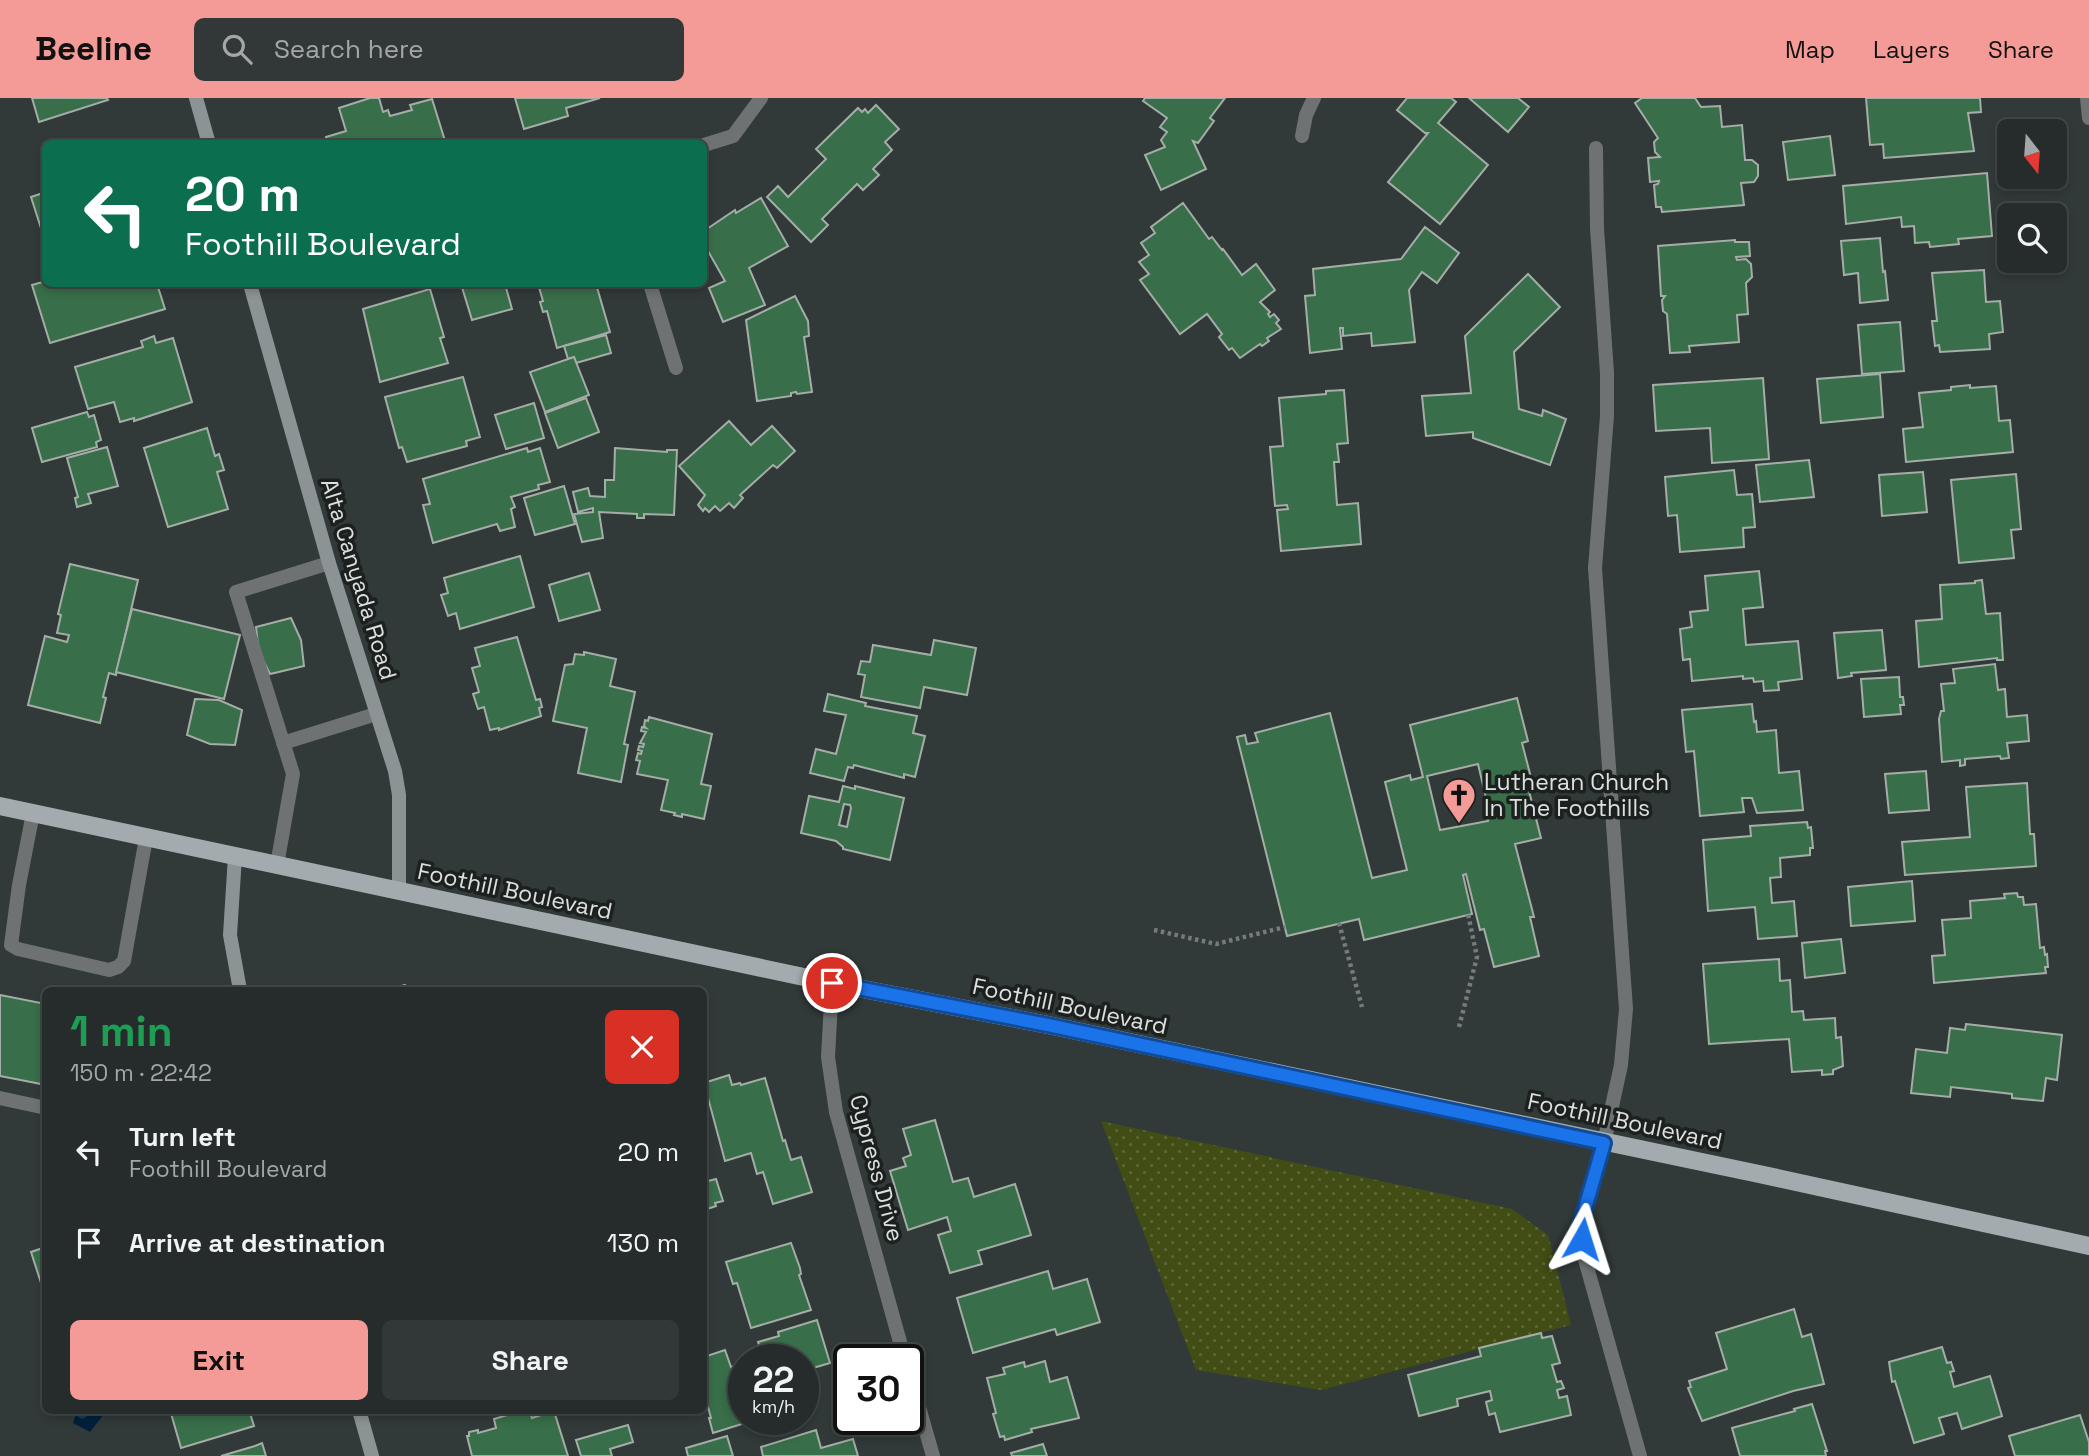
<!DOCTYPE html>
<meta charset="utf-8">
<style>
:root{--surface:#252c2b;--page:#313837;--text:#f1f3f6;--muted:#a3a7a9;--line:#424847;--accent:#f59b97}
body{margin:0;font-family:"Space Grotesk",sans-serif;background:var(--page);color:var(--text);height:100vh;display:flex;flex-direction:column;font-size:26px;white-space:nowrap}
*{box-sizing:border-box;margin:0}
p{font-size:23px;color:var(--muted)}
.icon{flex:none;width:38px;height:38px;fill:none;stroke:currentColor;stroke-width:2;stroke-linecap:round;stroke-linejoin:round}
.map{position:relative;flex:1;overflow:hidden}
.side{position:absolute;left:42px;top:889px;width:665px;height:427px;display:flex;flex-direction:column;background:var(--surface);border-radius:10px;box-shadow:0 4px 10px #0003,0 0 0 2px var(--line)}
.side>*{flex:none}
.banner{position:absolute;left:42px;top:42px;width:665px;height:147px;border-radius:10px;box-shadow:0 4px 10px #0003,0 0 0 2px var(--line);background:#0b6e4f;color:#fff;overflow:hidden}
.needle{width:46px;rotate:163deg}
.tools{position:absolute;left:1997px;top:21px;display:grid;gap:14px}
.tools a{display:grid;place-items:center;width:70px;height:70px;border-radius:10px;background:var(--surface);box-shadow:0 4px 10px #0003,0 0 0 2px var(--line);font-size:35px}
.speed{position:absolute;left:728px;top:1246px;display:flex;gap:14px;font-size:35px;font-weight:700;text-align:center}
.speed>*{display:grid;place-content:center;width:91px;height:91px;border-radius:50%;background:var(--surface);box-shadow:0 4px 10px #0003,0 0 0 2px var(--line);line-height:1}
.speed small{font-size:18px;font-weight:400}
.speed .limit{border:4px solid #111;border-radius:10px;background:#fff;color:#111}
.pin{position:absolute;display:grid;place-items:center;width:60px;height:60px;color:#fff;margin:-30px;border:4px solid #fff;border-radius:50%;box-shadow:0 2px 7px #0007}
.me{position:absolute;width:77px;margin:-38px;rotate:6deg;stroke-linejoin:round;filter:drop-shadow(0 0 5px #0008)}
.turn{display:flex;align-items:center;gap:24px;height:147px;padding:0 28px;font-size:32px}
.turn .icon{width:91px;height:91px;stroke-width:2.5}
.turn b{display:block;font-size:49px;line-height:60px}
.round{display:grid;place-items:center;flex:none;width:74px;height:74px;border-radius:10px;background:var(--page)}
.head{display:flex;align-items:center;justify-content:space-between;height:119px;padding:0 28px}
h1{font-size:42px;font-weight:700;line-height:52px;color:#1e9e55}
.cta{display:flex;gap:14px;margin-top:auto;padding:14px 28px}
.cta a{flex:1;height:80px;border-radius:10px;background:var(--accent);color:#111;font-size:28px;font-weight:700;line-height:80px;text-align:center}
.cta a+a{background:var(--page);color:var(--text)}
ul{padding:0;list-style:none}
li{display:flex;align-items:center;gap:21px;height:91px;padding:0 28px}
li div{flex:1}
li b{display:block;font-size:26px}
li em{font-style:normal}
header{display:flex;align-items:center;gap:42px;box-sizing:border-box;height:98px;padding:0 35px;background:var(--accent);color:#111}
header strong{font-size:33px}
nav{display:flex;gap:38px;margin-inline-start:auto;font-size:24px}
.search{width:490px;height:63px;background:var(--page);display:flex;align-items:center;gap:18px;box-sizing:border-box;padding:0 24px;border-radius:10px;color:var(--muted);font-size:26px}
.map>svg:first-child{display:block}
.grass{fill:url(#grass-dots)}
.water{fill:url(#water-ripples)}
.building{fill:#386e49;stroke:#a5ada7;stroke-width:2;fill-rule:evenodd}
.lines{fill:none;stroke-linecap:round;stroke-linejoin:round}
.path{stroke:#747b7a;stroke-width:4.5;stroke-dasharray:3.5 3.5;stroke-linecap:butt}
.lane{stroke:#6e7273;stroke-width:14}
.street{stroke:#6e7273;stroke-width:14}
.secondary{stroke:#8c9395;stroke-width:14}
.primary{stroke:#a3abae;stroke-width:18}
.route-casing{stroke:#114b97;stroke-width:18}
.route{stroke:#1a73e8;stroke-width:12}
.labels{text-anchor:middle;stroke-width:7;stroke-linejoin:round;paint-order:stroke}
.street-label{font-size:23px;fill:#dce1e0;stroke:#1c201f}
.poi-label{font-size:23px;fill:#dce1e0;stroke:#1c201f;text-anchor:start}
</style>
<header>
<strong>Beeline</strong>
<div class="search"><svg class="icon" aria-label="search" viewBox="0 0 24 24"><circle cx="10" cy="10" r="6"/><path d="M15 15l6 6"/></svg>Search here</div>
<nav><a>Map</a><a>Layers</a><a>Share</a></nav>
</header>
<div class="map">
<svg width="2089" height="1358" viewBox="0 0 2089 1358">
<defs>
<pattern id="grass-dots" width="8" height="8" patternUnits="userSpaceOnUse" patternTransform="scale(1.75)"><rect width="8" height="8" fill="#414d14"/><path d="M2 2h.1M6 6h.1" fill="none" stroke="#5c6636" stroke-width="1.8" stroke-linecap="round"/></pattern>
<pattern id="water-ripples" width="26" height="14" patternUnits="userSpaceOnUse" patternTransform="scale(1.75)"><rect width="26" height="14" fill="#001f3c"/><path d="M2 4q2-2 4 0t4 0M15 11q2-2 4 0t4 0" fill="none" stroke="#253f58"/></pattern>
</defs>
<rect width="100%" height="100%" fill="#313a39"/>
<!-- grass -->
<polygon class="grass" points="1101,1023 1512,1111 1548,1137 1571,1227 1321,1292 1196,1272"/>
<!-- water -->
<polygon class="water" points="77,1313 77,1312 110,1313 105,1315 90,1334 73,1325"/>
<!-- building -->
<g class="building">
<polygon points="32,0 107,0 108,2 39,24"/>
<polygon points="370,0 379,0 383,14 388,12 390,18 412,12 410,7 432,1 446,46 327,46 326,39 346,33 339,10"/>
<polygon points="515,0 600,0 566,10 568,18 524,31"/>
<polygon points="1145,0 1225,0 1210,20 1214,23 1198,45 1193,43 1206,71 1161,92 1145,57 1165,49 1161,42 1167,34 1160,29 1167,20 1143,3"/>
<polygon points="1407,0 1451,0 1456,4 1438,25 1488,67 1440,126 1388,84 1428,35 1425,35 1397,12"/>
<polygon points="1469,0 1518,0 1529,9 1508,34"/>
<polygon points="1642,0 1695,0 1701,9 1720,8 1722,29 1742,27 1745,62 1752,62 1758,67 1758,78 1754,84 1741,85 1744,107 1662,114 1661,109 1656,109 1654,87 1658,86 1659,83 1650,84 1648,60 1660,59 1655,54 1654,44 1658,40 1635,5"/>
<polygon points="1866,0 1980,0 1981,14 1968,15 1974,53 1884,60 1883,46 1870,47"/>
<polygon points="876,7 899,31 885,44 892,52 873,71 879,77 863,92 857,86 822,121 828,127 811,144 767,99 778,88 788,99 826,61 816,51 858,10 862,14 865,11 868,15"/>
<polygon points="1830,38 1835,77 1788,82 1783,44"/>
<polygon points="1987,75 1992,138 1958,141 1959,146 1930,149 1929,144 1915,145 1914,128 1902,129 1901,119 1846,126 1843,88"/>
<polygon points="46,90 46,146 31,99 43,95 42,91"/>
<polygon points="761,100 788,148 749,170 765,207 723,224 709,190 725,183 704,146 704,133 735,112 736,115"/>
<polygon points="1183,105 1209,141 1212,139 1222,152 1223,151 1242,177 1256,166 1275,192 1260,204 1270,214 1268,216 1270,219 1274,216 1279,222 1276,225 1281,231 1267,240 1269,243 1262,248 1260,246 1240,260 1232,250 1229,252 1219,239 1222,236 1207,216 1180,236 1140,182 1149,176 1139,164 1149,157 1141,145 1155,135 1151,129"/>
<polygon points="1425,129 1459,155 1437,185 1422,174 1409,192 1415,244 1372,248 1371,235 1343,238 1343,230 1340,230 1342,251 1310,255 1305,198 1315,197 1313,171 1401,161"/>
<polygon points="1880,140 1883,174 1885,173 1888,202 1860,205 1858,175 1844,177 1841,143"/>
<polygon points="1735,142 1735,144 1749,144 1750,158 1736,159 1737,162 1746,161 1751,166 1752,179 1746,185 1748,216 1737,217 1739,244 1689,248 1690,254 1670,255 1667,216 1663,213 1662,202 1665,198 1661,198 1658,148"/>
<polygon points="1984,172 1986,204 2000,203 2003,234 1989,236 1990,251 1940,254 1939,247 1935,248 1932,223 1937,223 1932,175"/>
<polygon points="1528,176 1560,209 1514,254 1519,311 1542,318 1543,312 1566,321 1550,367 1473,340 1473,334 1426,338 1422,298 1471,295 1465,238"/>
<polygon points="46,183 46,186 157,186 165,211 50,245 32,187"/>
<polygon points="461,186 505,186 512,211 472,222"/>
<polygon points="538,186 596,186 610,234 557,250 547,213 543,214 540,204 543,203"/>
<polygon points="430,191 444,239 440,240 448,265 380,284 363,211"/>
<polygon points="795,198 808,223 809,238 804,239 812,294 797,296 796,294 791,295 791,298 757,303 746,222"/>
<polygon points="1900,224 1904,273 1862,276 1858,227"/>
<polygon points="606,237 611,255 576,265 574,259 568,261 564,248"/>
<polygon points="154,238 156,245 173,240 192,304 134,323 134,320 120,324 114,304 88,311 75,269 143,249 141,243"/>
<polygon points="574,259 589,297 545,314 530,274"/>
<polygon points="1880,276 1883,319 1821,325 1817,281"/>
<polygon points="463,279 480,339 466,343 467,348 407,364 402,349 399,350 385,299"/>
<polygon points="1763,280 1769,361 1712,365 1710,330 1656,333 1653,287"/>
<polygon points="1970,287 1970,290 1996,288 1999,323 2010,322 2013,354 1906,364 1903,331 1923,329 1919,295 1951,292 1951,289"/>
<polygon points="1344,292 1348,345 1337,346 1339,364 1334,364 1337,407 1358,405 1361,446 1281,453 1277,412 1288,411 1287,407 1275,408 1270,349 1283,348 1279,300 1326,296 1326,293"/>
<polygon points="586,300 599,334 558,350 545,315"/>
<polygon points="534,305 544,340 506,351 495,317"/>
<polygon points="87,314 89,319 94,317 101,342 96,344 97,349 42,364 32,330"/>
<polygon points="729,323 751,347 772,328 795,353 777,370 773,367 740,397 743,400 734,410 729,405 720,413 715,408 709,414 705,410 703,413 698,407 705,397 679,368"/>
<polygon points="207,330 215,358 219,356 224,372 217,374 228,411 168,429 144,350"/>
<polygon points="107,349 118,388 88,396 91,405 77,409 75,400 78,399 67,360"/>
<polygon points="527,350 528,354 540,350 550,384 538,387 539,391 511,399 515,409 511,411 515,429 500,433 497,426 433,445 423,407 430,406 423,381"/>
<polygon points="615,350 667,354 667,352 677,352 674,417 644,416 644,420 637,420 637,416 599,414 603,440 582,444 574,416 593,414 593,410 578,414 573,394 588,390 590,398 605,399 605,382 614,382"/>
<polygon points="1809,362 1814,399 1760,404 1756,367"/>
<polygon points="1734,372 1737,397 1752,396 1755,429 1743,430 1744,449 1680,454 1677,417 1668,418 1665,379"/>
<polygon points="1923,374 1927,414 1882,418 1879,377"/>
<polygon points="2016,376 2021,431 2011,432 2014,460 1959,465 1951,382"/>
<polygon points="564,388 575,426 535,437 524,400"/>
<polygon points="520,458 534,509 460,531 456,515 448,518 441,497 448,495 444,480"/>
<polygon points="70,466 138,482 116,577 109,575 103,599 106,600 100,625 28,607 45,538 67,544 69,537 57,535 61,517 58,516"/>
<polygon points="1759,473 1763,509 1743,511 1746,547 1798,543 1802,581 1778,584 1779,592 1764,593 1763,583 1754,584 1753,580 1743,581 1743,578 1692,583 1690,561 1683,562 1680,531 1692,529 1690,514 1708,512 1705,478"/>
<polygon points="589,475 600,512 559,523 549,487"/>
<polygon points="1982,482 1986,516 2000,515 2003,562 1997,562 1997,560 1919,569 1916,523 1942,521 1940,487 1975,485 1975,483"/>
<polygon points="132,511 240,537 224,601 116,574"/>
<polygon points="291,520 301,542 304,568 270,576 259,554 256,529"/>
<polygon points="1882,532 1886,572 1851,575 1852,578 1838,580 1834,535"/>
<polygon points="517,539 536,602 540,601 542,609 539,610 541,618 499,632 499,630 490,632 484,609 478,611 473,596 479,594 472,570 480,568 475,550"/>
<polygon points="934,542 976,550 967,597 924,589 920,610 861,599 865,577 858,576 861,563 870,564 873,547 931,557"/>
<polygon points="584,554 616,561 610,588 635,594 624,646 628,647 621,684 578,675 587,630 553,623 565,567 573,566 575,556 584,557"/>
<polygon points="1995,566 1998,592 2005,591 2007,619 2027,617 2029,643 2007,645 2009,660 2001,661 2000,658 1965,661 1965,667 1960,668 1960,662 1942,664 1939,621 1941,613 1944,613 1941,586 1955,585 1953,571"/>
<polygon points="1899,579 1900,599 1903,599 1904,607 1900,607 1901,616 1864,619 1861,581"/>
<polygon points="828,596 866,605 865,608 917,618 913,635 925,638 915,679 904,676 904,680 854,667 853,670 848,669 844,683 810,675 816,651 836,656 846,617 824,613"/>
<path d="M1517 600 1528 643 1522 645 1534 691 1529 693 1541 740 1515 746 1534 819H1530L1539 858 1494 869 1484 831 1480 832 1466 776 1463 777 1472 816 1364 842 1359 821 1287 838 1237 639 1245 637 1247 646 1258 644 1255 635 1330 615 1372 780 1407 772 1385 684 1410 677 1411 682 1423 679 1410 627ZM1478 666 1487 704 1484 705 1488 723 1440 732 1427 678Z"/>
<polygon points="195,601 219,602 242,612 235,647 210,646 187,637"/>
<polygon points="1752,606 1754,624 1756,623 1757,634 1776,632 1779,675 1799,673 1803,712 1757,715 1752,700 1742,700 1744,714 1700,718 1694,653 1686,654 1682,612"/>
<polygon points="649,619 712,636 701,686 711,688 704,721 682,716 682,719 674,717 675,715 661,712 668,682 637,676 640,663 636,662 638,655 641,656 642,653 638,652 639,648 643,649 644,646 640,645 646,634 641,633 642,629 646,630 644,628 645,622 648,623"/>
<polygon points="1926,673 1929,712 1889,715 1885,676"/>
<polygon points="2027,685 2030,736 2034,736 2036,768 1905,777 1902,744 1970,739 1966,689"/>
<path d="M843 688 855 691V688L904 700 890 762 843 751V749L836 743 801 735 809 698 839 704ZM844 706 850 707 851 710 847 729 839 727Z"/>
<polygon points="1807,724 1808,730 1811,729 1813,750 1810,750 1810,757 1780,760 1781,779 1770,780 1772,805 1794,803 1797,838 1758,841 1755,809 1708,813 1703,742 1751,738 1750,728"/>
<polygon points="1912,783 1915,823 1851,828 1848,789"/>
<polygon points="2017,795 2018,799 2023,799 2024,807 2036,806 2040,850 2044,849 2045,857 2047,856 2048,869 2045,869 2046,875 1934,885 1932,858 1945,857 1942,822 1971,820 1970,803 2005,800 2004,796"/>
<polygon points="1841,841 1845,875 1805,880 1802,845"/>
<polygon points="1779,861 1780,883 1790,882 1792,914 1803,913 1804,922 1835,920 1836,940 1841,939 1843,968 1833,972 1833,976 1822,977 1822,972 1792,974 1789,941 1709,946 1703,866"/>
<polygon points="405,887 407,892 388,892"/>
<polygon points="0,897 46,906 46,987 0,978"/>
<polygon points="1966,926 2062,937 2057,982 2046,980 2043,1003 2012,1000 2012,996 1951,989 1950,999 1911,995 1916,951 1947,955 1950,930 1965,932"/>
<polygon points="729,977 732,987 740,985 741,987 765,980 783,1043 785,1042 791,1062 801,1059 812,1094 773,1106 763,1074 757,1076 751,1055 725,1063 704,985"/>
<polygon points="935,1022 953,1084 968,1080 974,1099 1015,1086 1031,1137 978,1153 982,1166 950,1175 938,1137 951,1133 947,1119 908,1132 890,1073 906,1068 903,1060 911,1057 903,1031"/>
<polygon points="704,1067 708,1083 716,1081 723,1103 715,1105 716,1108 704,1112"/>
<polygon points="791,1145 800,1170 801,1176 799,1177 811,1212 751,1230 737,1185 733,1186 726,1164"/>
<polygon points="46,1149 46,1190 43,1191 31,1154"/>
<polygon points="1048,1173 1053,1191 1087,1181 1100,1224 1057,1237 1055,1231 973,1255 957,1200"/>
<polygon points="1794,1211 1802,1239 1811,1236 1824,1286 1793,1293 1702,1323 1688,1290 1691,1289 1689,1283 1727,1271 1716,1235"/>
<polygon points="817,1222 830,1265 803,1273 803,1262 758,1262 763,1260 758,1244 779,1238 778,1234"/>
<polygon points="1541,1235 1542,1240 1552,1238 1560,1265 1552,1267 1557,1284 1561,1283 1564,1290 1557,1292 1559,1300 1567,1298 1571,1317 1500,1334 1495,1315 1489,1317 1486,1304 1492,1302 1490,1293 1457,1301 1458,1308 1419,1318 1408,1277 1481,1258 1479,1250"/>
<polygon points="1942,1249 1947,1265 1951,1264 1954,1273 1950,1274 1954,1289 1990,1278 2002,1318 1962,1331 1957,1315 1939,1320 1944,1336 1914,1345 1895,1283 1892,1284 1889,1264"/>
<polygon points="725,1252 731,1269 744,1266 744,1321 758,1321 713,1335 709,1320 711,1320 704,1294 704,1259"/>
<polygon points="1045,1263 1050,1284 1067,1279 1079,1320 1031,1331 1032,1334 1005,1342 1004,1338 1000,1339 993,1316 996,1315 987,1280 1005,1276 1003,1270 1024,1264 1025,1269"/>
<polygon points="1812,1306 1827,1353 1825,1353 1826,1358 1740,1358 1732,1330 1795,1313 1794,1311"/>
<polygon points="170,1312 249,1312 254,1328 181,1350"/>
<polygon points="524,1312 530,1312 532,1320 554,1313 568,1358 472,1358 467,1338 469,1338 469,1334 478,1332 478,1335 496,1330 494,1321"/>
<polygon points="2080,1317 2089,1344 2089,1358 2015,1358 2009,1338"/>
<polygon points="628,1327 633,1344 610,1351 612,1358 581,1358 576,1342"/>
<polygon points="816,1332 821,1350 853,1341 858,1358 763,1358 761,1349"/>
<polygon points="727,1338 733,1358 688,1358 686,1350"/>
<polygon points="262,1345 266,1358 221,1358 255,1348"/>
<polygon points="1043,1346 1047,1358 1012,1358 1011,1355"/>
</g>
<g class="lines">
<!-- path -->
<g class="path">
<polyline points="1339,825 1362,909"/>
<polyline points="1154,832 1216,846 1285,829"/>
<polyline points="1459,929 1477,859 1468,816"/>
</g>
<!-- lane -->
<g class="lane">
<polyline points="1595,470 1607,318 1607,275 1597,130 1596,50"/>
<polyline points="283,645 376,616"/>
<polyline points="33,715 19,787 11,847 18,851 109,872 118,869 124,863 146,740"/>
<polyline points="277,767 293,676 236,494 329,465"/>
<polyline points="0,1000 46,1010"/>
</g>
<!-- street -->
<g class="street">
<polyline points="2087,0 2089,20"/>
<polyline points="1302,38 1306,17 1314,0"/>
<polyline points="704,47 733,38 761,0"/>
<polyline points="650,186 676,270"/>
<polyline points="1595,470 1626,911 1621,967 1604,1045 1581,1124 1584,1158 1640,1358"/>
<polyline points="832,885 828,959 836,1014 905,1262"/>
<polyline points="908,1271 933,1358"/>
</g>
<!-- secondary -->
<g class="secondary">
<polyline points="196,0 209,46"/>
<polyline points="250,186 329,465 395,673 399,697 399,794"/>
<polyline points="235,758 230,837 240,892"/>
<polyline points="359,1312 372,1358"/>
</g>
<!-- primary -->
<polyline class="primary" points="0,708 832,885 1048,927 1759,1076 2089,1148"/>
</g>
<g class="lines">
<defs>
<polyline id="route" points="832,885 1048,927 1604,1045 1581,1124 1582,1141"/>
</defs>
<!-- route casing -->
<use href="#route" class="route-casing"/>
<!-- route -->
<use href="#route" class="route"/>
</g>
<!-- icons -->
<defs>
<symbol id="church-pin" viewBox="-11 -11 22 30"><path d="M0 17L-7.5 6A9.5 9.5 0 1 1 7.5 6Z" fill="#f59b97" stroke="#1c201f"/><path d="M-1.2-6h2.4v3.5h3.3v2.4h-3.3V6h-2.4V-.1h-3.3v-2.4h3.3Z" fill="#111"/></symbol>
</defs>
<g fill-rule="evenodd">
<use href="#church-pin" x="1440" y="678" width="38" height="52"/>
</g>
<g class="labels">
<!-- street labels -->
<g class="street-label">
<text transform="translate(359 481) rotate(73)" y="8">Alta Canyada Road</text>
<text transform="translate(515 793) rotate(12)" y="8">Foothill Boulevard</text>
<text transform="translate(1070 908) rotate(12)" y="8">Foothill Boulevard</text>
<text transform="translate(1625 1023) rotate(12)" y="8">Foothill Boulevard</text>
<text transform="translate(877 1070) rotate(75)" y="8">Cypress Drive</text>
</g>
<!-- poi labels -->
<g class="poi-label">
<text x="1484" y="692">Lutheran Church<tspan x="1484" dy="26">In The Foothills</tspan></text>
</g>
</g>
</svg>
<div class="tools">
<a><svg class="needle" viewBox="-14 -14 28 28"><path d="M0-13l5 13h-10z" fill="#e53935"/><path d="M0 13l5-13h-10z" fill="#a3a7a9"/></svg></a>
<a><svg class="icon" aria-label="search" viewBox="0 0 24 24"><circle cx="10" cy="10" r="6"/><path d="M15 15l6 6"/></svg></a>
</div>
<div class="speed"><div>22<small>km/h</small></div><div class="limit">30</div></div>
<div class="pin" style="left:832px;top:885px;background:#d93025"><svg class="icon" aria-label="arrive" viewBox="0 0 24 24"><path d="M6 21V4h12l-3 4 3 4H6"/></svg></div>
<svg class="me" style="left:1582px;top:1141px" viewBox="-20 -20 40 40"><path d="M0-17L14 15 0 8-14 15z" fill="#1a73e8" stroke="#fff" stroke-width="4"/></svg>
<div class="banner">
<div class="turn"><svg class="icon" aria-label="left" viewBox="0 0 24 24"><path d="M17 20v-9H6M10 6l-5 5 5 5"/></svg><div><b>20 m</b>Foothill Boulevard</div></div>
</div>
<section class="side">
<div class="head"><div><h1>1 min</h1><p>150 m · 22:42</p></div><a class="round" style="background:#d93025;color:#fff"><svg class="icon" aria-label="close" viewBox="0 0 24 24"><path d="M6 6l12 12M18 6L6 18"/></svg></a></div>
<ul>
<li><svg class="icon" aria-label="left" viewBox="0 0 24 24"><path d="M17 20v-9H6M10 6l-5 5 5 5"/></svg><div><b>Turn left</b><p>Foothill Boulevard</p></div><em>20 m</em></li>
<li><svg class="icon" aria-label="arrive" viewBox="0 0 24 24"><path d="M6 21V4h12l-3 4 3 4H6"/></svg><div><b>Arrive at destination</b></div><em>130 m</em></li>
</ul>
<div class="cta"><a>Exit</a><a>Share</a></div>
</section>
</div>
